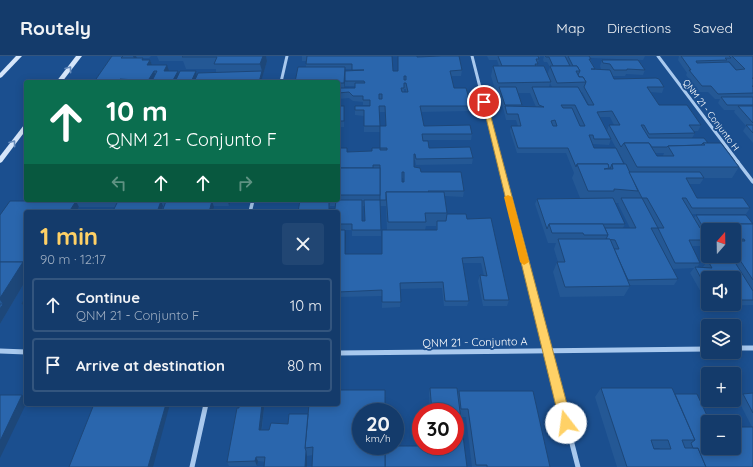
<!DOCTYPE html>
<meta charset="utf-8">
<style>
:root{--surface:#143b6b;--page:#214673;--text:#f1f3f6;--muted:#9dadc1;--line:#33557e;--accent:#ffd166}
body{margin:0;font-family:Quicksand,sans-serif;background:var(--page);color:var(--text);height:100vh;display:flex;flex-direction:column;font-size:15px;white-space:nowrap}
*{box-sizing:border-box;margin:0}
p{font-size:13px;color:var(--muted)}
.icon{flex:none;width:22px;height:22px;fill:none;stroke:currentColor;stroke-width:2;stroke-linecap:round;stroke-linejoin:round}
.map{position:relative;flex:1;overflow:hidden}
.side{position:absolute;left:24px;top:154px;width:316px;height:196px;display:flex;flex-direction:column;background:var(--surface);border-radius:4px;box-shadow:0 2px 10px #0003,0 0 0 1px var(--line)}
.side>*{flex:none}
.top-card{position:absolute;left:24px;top:24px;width:316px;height:122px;border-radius:4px;box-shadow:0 2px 10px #0003,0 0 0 1px var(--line);background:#0b6e4f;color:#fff;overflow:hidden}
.needle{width:26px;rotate:20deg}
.fabs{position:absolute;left:701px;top:167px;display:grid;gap:8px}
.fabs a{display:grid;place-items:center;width:40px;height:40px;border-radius:4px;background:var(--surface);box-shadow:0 2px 10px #0003,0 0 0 1px var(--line);font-size:20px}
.speed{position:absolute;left:352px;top:347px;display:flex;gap:8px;font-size:20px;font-weight:700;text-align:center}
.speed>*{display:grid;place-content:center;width:52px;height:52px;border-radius:50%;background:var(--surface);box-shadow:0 2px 10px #0003,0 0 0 1px var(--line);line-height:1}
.speed small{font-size:10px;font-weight:400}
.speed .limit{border:6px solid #d22;background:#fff;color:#111}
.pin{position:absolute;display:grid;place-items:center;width:34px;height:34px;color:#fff;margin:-17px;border:2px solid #fff;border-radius:50%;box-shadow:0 1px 4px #0007}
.me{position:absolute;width:44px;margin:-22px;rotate:345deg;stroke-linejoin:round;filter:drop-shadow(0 0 3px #0008)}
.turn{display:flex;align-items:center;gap:14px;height:84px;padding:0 16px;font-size:18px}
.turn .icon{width:52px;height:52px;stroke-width:2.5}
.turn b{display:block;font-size:28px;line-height:34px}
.lanes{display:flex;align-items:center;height:38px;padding:0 16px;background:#0003;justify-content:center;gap:20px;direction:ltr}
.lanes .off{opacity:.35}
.round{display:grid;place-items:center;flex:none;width:42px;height:42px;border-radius:4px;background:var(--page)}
.head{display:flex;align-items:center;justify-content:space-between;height:68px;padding:0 16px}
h1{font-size:24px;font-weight:700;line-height:30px;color:var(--accent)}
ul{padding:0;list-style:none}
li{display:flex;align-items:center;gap:12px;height:54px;margin:0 8px 6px;padding:0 8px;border:2px solid var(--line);border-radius:4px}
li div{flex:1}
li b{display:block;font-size:15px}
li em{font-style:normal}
header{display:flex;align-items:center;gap:24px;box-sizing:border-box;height:56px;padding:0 20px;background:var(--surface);border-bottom:1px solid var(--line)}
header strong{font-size:19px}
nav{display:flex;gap:22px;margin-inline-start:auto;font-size:14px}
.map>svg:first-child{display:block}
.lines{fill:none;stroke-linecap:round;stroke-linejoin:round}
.minor-far2{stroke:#a9c9ee;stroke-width:3}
.minor-far1{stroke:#a9c9ee;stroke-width:3.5}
.minor{stroke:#a9c9ee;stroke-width:5}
.secondary{fill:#d6e6fa;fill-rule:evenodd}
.wall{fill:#245895;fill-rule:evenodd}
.shaded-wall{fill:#1d4779}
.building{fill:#2a66ad;stroke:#1d4779;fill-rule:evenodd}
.oneway{stroke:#668bba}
.route{fill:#ffd166;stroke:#a68842}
.slow{fill:#f59e0b}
.labels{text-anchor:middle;stroke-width:4;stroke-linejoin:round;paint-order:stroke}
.far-street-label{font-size:9px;fill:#fff;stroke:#1b4f8f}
.street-label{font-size:11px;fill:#fff;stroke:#1b4f8f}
</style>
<header>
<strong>Routely</strong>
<nav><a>Map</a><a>Directions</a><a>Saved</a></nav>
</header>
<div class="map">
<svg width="753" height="411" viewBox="0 0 753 411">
<rect width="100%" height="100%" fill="#1b4f8f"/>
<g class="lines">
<!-- minor-far2 -->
<g class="minor-far2">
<polyline points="472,0 499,106"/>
<polyline points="658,0 738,106"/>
<polyline points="281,26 287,0"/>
</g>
<!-- minor-far1 -->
<g class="minor-far1">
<polyline points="499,105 534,240"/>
<polyline points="737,105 753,126"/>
<polyline points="250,156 253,144"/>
</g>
<!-- minor -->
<g class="minor">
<polyline points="534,239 578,411"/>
<polyline points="734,292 753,292"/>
<polyline points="0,295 26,296"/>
<polyline points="338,297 708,293"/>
<polyline points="192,411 206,348"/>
</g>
<!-- secondary -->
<g class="secondary">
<polygon points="16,0 22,0 2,21 0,22 0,17"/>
<polygon points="76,0 82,0 62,26 56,26"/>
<polygon points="26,68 26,74 2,106 0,107 0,100 24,69"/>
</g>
</g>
<!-- wall -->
<g class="wall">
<polygon points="112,0 151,0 149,2 143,2 143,4 150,4 152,9 169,15 178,15 179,18 196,15 197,20 216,17 216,13 186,13 183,5 159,5 157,0 266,0 267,5 261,26 94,26"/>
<path d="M302 0H392L393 15H398L417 1 462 14 461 20H451L454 32 471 50 470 55 421 56 424 70 472 78 471 84H423L429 92 473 102 472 108 416 109 415 104H414V111L421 116 464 135 463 141 444 140 447 158 467 163 509 244 507 250H483L478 225 480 219 484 220 481 207H463L469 245 467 250H444L442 232 401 233 400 251 382 252V240L338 241V156L300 144H338V92L348 96 372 95 380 92 386 70 385 56H379L380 76H364V60L355 59V50H370V49H363V46L353 45 349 42 338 43V26H295L306 11V5H302ZM345 13H352V15H345ZM345 30H355V32H345ZM404 33H406V36H404ZM402 122H403L404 126H402ZM330 150H335V153H329ZM363 150H364L365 165H362ZM380 150H386L387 174 382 198H345V174H352V180H381ZM426 170H436V174H425Z"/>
<path d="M487 0H540L537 10 547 19 550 11 547 6H544L543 4 544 0H645L643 4 590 2 591 3V5L595 13 609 14 608 13H601L600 10 602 4 645 14 643 19 626 18 625 20H612L614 23 664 31 662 37 650 36 659 49 701 69 698 75H693L695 77 692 82 708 87 739 111 732 122H703H704L700 128H689L697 142 750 152 746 158H692L694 162 696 159 753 168V249L709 250 690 217 694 212 672 213 678 223 674 229H630V230L624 240 560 241 553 216 557 206H558L554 193 556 187H548L535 148 537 143 580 142 572 122 574 117 566 97H517L510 75 511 70H518L516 64H506L504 55 498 37H496L491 20 493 10H499L497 4H489ZM550 27 552 31H549ZM581 36H582L589 49H588ZM518 37H530L536 51H522V49ZM600 61H610L614 69H609L607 75ZM611 83 616 92H594L592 88 609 89ZM618 97H619L625 108H624ZM655 97H664L663 100H657ZM615 147H619L618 148 630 172H623L625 168ZM708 174H734V200H708ZM692 190H701L702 191 700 194 706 207 703 211 704 212 697 211 700 207ZM708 222H734V248H708Z"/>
<path d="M679 0H753V87L743 75 746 70 734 56 735 54H724L718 47 720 43H715L708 36H699L686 19 687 17 678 4ZM729 5 737 14 728 6Z"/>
<rect x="338" y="50" width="6" height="21"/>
<polygon points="68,144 231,144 229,150 163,150 161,156 114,156 113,155 115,151 79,151 76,156 26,156 26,224 0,268 0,159 68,145"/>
<polygon points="26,240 26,253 22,248"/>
<polygon points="430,332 458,339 459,335 550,411 472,411 466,361 461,361 467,411 313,399 307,400 307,411 258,405 257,410 229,410 227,406 239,352 264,352 262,374 361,390 455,390 455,356 430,356 429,337"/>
<path d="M601 332 675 338 708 392 752 371 737 342 743 338 753 337V411H617L595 341ZM654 392H659L660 393H654Z"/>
</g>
<!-- shaded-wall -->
<g class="shaded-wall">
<polygon points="133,0 136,0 137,2 135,5"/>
<polygon points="263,0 266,0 267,5 261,26 259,26 262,15 260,8"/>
<polygon points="150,4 152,9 149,15 147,9"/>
<polygon points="167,9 169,15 166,21 164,15"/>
<polygon points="345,11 346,21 345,25 344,37 344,27"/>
<polygon points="154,15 156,21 153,26 149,23"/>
<polygon points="178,15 180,21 177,26 172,26"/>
<polygon points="196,15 197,21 195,26 191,26"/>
<polygon points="228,144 231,144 229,150 228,145"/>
<polygon points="76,145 79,151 76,156 69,156"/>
<polygon points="161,145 163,150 161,156 157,156"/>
<polygon points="212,145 214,151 212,156 209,156"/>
<polygon points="345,174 346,180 345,204"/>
<polygon points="23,206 26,210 26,224 0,268 0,253 3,248 0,244 0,242"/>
<polygon points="22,339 26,343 26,348 0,402 0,385"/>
<polygon points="166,348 170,348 153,411 148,411"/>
<polygon points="262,348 264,352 261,378 259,374"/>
<polygon points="306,395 307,400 307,411 305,411"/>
<polygon points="256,401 258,405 257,410 255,405"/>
</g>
<!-- building -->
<g class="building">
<path d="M112 0H123L121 2H143L142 4H150L147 9H167L164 15H178L172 26H134L136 24 120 23 118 26H94ZM154 15H157L153 23H149Z"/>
<polygon points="183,0 263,0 260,8 214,8 217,1 182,1"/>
<path d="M307 0H392L393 15H398V0H417V1L441 0H459L462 14 450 15 454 32H466L471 50H420L424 70 470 69 472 78H422L423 85H428L429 92 470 91 473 102 416 103 415 98H414V111L420 112 421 116H461L464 135H428L429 136H386V144H380V109H373V112H338V92H347V96L372 95V92H380V70H386L385 50H379L380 70H364V54H355V50H370V44H363V40H353L349 36 338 37V32H355V27H365L364 25H345V15L364 14H352V8H306ZM404 20H406V24H404ZM404 27H406L408 36H402L401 32H404ZM379 38H382V43H379ZM380 92H387V94H380ZM402 116H404V126H402Z"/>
<polygon points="498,0 538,0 539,3 536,3 538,8 535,8 536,10 502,10"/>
<polygon points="545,0 565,0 570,10 553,10 549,1 546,1"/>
<path d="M568 0H589L591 3H589L595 13H591L610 14 614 23 656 22 659 23 664 31H647L659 49H687L701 69H689L695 77 649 78 644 69H641L649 82H704L708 87H703L701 89 668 90 667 91H652L649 87H624L621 91 609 69H620L612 55 597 56 611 83H594L593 79H589L594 92H616L624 108H612L610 113H609V112L608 108H577L576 111 568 92H518L511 70H521L518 58H507L505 50 544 51 539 49 532 31H578L588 49H594L584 31 586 26 583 21H580L578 19 580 15 577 10H573ZM561 49H575L585 70H580L572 52H563ZM555 64 557 70H553L551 65Z"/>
<polygon points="681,0 729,0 731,2 725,2 727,4 696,5 697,7 729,6 736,14 745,13 732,0 753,0 753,22 752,22 753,23 753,30 752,30 753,31 753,37 718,38 711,30 702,30 689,14 691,14"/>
<polygon points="602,4 638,4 645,14 627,13 627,14 614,14 610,8 603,7"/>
<polygon points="493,10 544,10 551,26 498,27"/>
<polygon points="550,10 577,10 580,15 576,15 579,21 583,21 586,26 557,27"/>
<polygon points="298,11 345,11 344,27 338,27 338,26 331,26 331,25 305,25 305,26 295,26"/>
<polygon points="180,15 196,15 191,26 175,26"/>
<polygon points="262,15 259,26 194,26 198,17"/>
<polygon points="499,31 516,31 522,49 505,49"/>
<polygon points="721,41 753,41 753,49 727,49"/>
<rect x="338" y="50" width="6" height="15"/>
<polygon points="738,50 753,50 753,67"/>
<polygon points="746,69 753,69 753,77"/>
<polygon points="624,87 649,87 657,100 674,100 668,90 705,89 703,87 721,87 739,111 637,111"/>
<polygon points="577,108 608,108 609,112 604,113 613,113 612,108 626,108 638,135 614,133 614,135 588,135"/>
<rect x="338" y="112" width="42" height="27"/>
<polygon points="629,116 700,116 704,122 686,122 697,142 743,142 750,152 692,152 686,142 682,142 700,172 704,173 696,159 746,159 753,168 717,168 714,173 714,174 708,174 708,197 704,188 708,188 705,184 689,184 700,207 675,207 658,172 664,172 647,142 642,142 658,172 651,172 678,223 628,224 614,193 619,193 615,184 606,183 608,179 605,172 636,172 621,142 642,142"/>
<polygon points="386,136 444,136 447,157 425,157 426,166 388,166"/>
<polygon points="613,142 625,168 549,168 547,173 537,143"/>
<polygon points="68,144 188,144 188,145 193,145 194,144 228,144 228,145 212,145 209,156 162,156 166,145 161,145 157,156 116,156 116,155 113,155 118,145 76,145 69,156 26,156 26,210 23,206 0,206 0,159 10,145 68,145"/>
<polygon points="300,144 329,144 329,153 335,153 336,144 362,144 362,165 365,165 364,144 380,144 381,174 352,174 352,168 338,168 338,156 298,156"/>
<polygon points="447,158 466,158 467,163 491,162 509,244 484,244 480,219 487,220 483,201 462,202 469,245 445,245 443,226 400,227 401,246 382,246 382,234 338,236 338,174 345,174 345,198 382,198 382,174 437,174 437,165 446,165"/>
<polygon points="549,168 603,168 608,179 584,179 583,177 552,177"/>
<polygon points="717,168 753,168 753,224 734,195 734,185 745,185 744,183 734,184 734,174 721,174"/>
<polygon points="558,183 610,183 630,230 565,231 557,206 565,206"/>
<polygon points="710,200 731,200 753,235 753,244 734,244 734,222 708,222 708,235 695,211 712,212 708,205 712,205"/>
<polygon points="0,206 23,206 0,242"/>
<polygon points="26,240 26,248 22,248"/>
<polygon points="0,248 3,248 0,253"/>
<polygon points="430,332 457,332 467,411 385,411 385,390 455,390 455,356 432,356"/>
<path d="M601 332H672L695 384H682L685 392H698L706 411H627ZM651 384H668L671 393H654Z"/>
<polygon points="338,334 385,334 385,356 361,356 361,390 385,390 385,411 312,411 313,391 305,392 309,348 338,348"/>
<polygon points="459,335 533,335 550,411 487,411 487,409 476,409 468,353 461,353"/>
<polygon points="753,337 753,357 743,338"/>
<polygon points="675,338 697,338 710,366 708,366 708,392 734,392 734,371 753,371 753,411 706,411 698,392 693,392 691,387 695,384"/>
<polygon points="0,339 22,339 0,385"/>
<polygon points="94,348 166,348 148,411 69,411"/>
<polygon points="262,348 259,374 269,374 271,367 288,368 289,358 308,358 305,392 306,395 305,411 264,411 265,401 256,401 255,405 227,406 237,352 239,352 239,349"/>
</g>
<!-- one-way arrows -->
<defs><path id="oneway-chevron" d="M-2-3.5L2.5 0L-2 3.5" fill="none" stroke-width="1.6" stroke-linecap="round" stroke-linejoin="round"/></defs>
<g class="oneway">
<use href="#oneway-chevron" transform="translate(69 13) rotate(-53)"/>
<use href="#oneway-chevron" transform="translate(13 87) rotate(-53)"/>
</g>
<!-- route -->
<polygon class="route" points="482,45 487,46 572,367 570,371 566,373 562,371 560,367"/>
<!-- slow -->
<polygon class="slow" points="508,139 512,141 529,206 524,209 520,206 504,141"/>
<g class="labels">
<!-- far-street labels -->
<g class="far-street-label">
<text transform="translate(711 59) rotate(53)" y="3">QNM 21 - Conjunto H</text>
</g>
<!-- street labels -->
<g class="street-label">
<text transform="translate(475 286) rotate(-1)" y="4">QNM 21 - Conjunto A</text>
</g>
</g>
</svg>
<div class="fabs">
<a><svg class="needle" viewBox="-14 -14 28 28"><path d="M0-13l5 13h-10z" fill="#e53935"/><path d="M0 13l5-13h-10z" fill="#9dadc1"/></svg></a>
<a><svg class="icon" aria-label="sound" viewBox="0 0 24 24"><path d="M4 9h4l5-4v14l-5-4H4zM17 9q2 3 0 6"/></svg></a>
<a><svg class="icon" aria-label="layers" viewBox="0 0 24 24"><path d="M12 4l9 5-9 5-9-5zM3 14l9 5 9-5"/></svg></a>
<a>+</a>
<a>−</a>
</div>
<div class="speed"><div>20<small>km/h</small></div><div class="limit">30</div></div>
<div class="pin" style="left:484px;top:46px;background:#d93025"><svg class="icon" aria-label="arrive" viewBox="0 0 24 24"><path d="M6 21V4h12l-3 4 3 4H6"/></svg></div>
<svg class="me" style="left:566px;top:367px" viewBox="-20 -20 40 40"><circle r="19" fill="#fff"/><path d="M0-13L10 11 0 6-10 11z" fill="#ffd166"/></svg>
<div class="top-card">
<div class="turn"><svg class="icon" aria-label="ahead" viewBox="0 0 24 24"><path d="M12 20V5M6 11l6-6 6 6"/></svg><div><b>10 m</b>QNM 21 - Conjunto F</div></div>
<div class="lanes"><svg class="icon off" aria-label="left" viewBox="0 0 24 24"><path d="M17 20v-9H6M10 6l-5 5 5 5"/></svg><svg class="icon" aria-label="ahead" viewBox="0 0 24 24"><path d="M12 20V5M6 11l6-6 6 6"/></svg><svg class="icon" aria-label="ahead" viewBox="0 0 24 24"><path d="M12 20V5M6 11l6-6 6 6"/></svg><svg class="icon off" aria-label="right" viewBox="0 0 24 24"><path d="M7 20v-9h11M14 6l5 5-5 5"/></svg></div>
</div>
<section class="side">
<div class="head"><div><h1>1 min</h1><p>90 m · 12:17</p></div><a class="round"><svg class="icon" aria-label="close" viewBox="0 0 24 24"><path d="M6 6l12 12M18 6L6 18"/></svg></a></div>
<ul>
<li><svg class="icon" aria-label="ahead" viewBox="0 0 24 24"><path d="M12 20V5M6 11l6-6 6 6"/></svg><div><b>Continue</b><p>QNM 21 - Conjunto F</p></div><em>10 m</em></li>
<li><svg class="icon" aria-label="arrive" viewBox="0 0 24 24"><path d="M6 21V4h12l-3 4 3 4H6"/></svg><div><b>Arrive at destination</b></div><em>80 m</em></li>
</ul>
</section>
</div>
